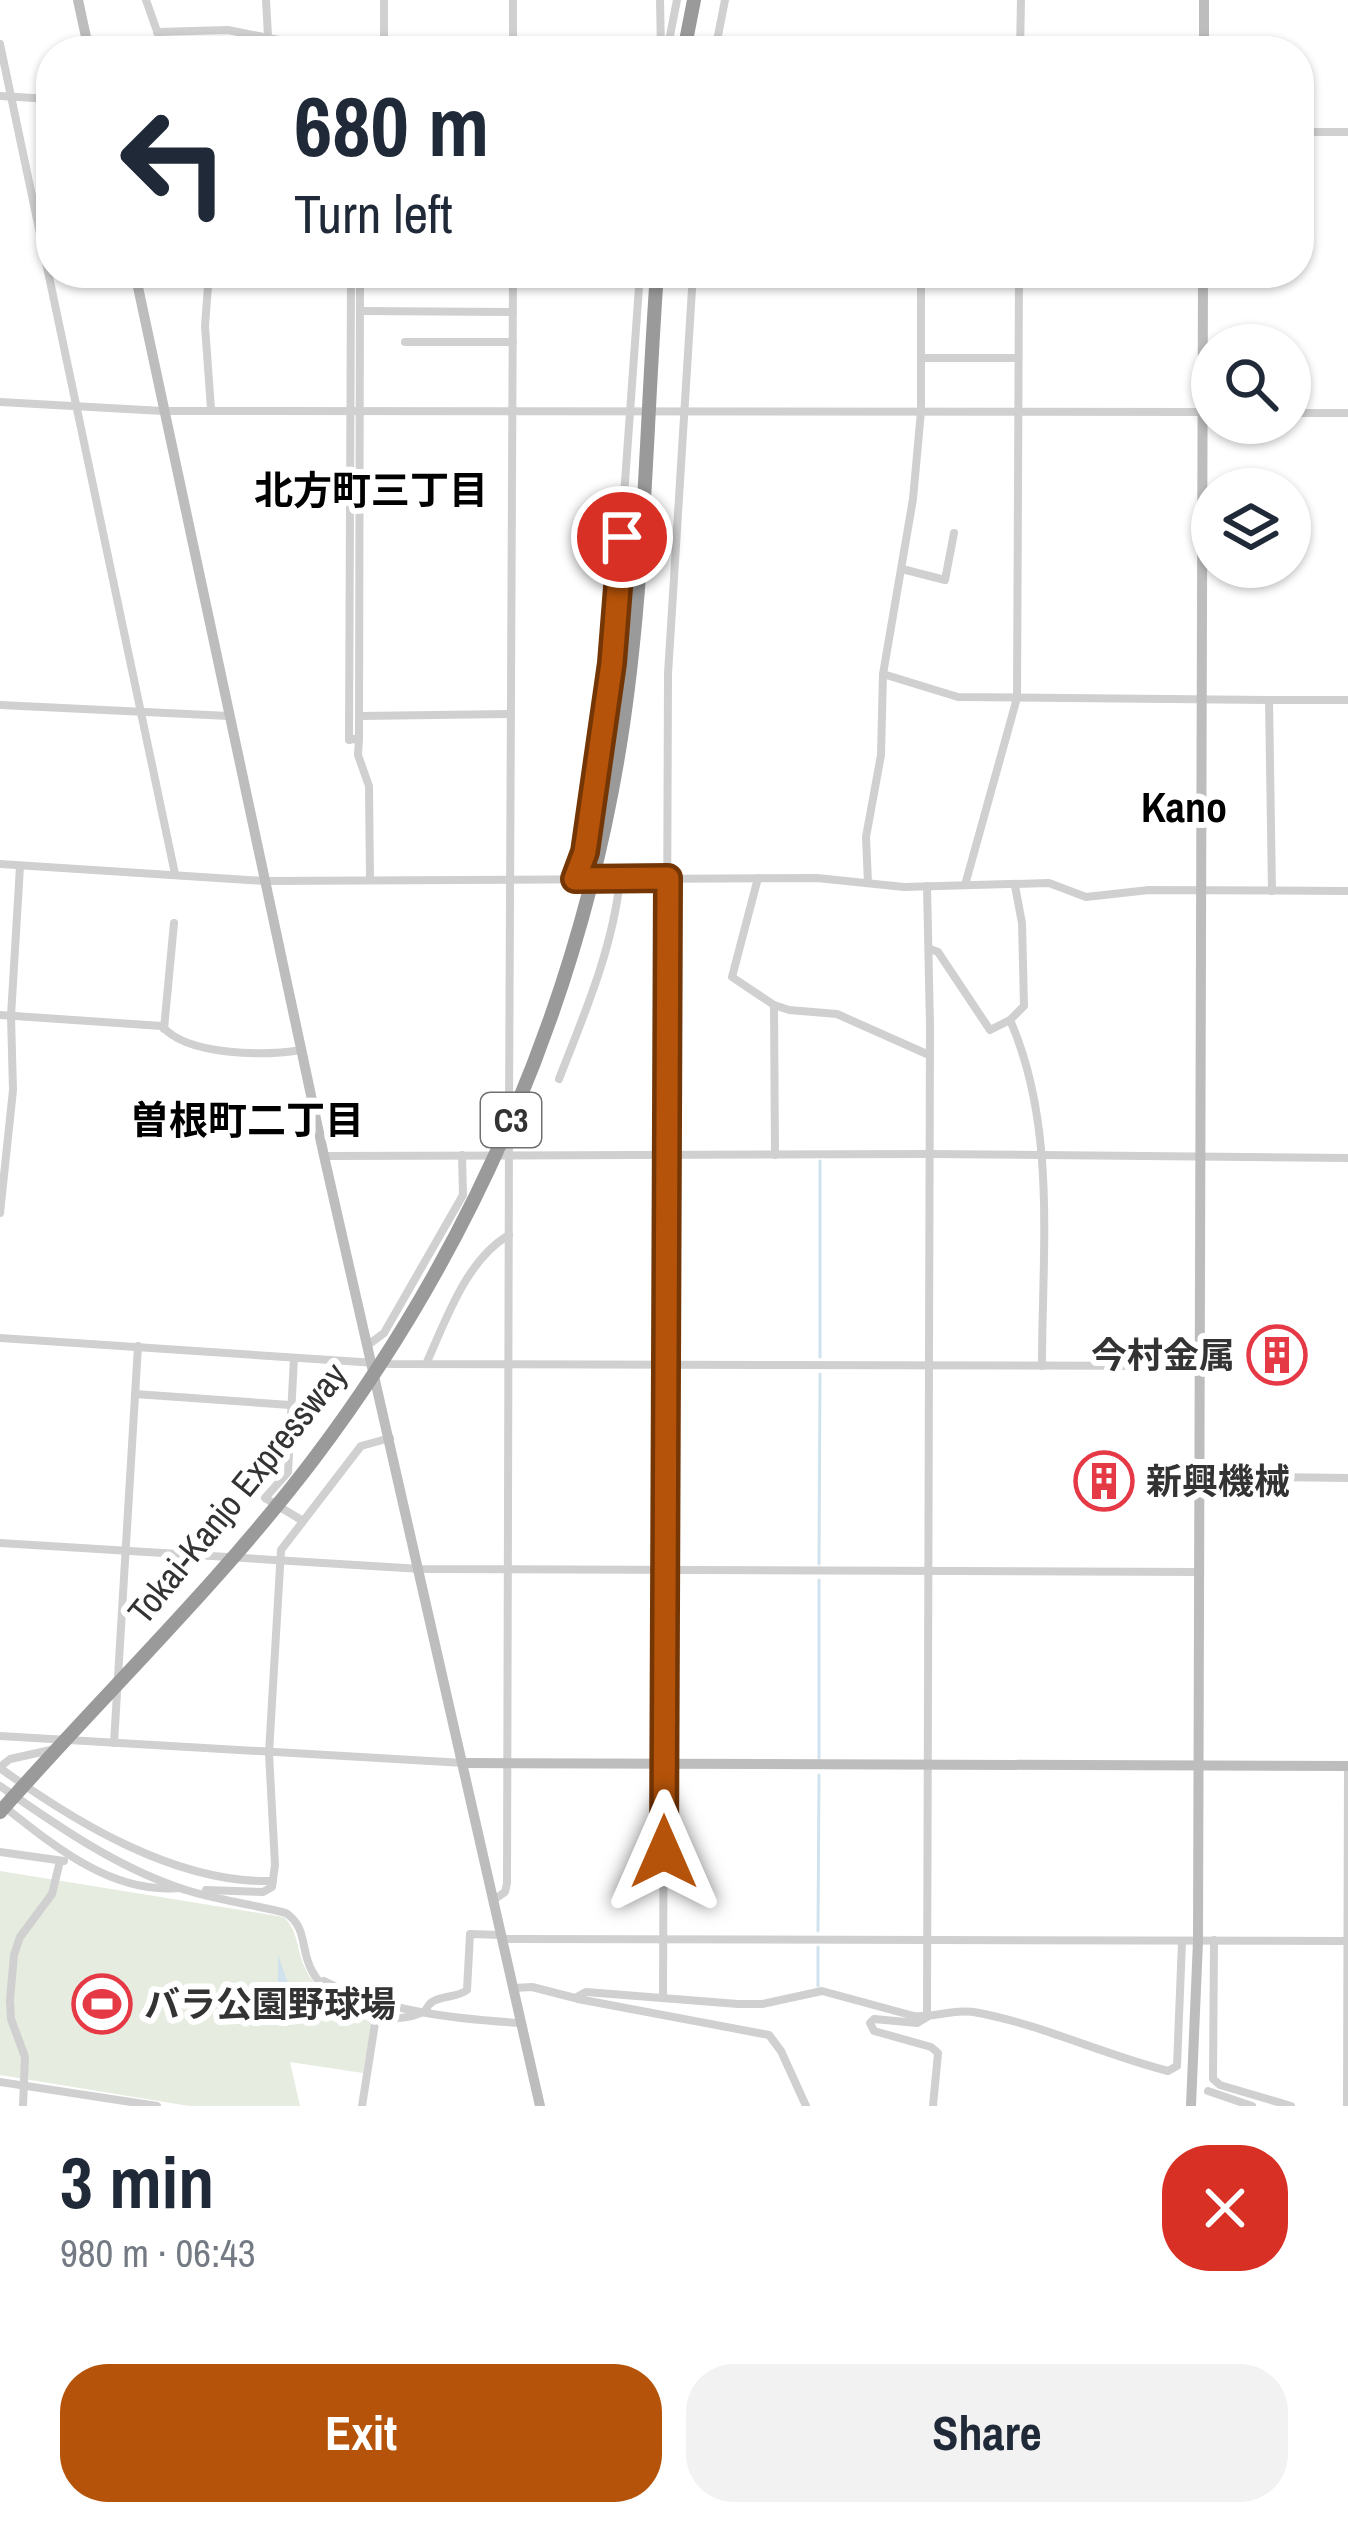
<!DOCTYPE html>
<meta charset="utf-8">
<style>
:root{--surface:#fff;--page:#f2f2f3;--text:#1f2937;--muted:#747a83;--accent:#b45309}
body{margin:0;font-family:"Archivo Narrow","Noto Sans JP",sans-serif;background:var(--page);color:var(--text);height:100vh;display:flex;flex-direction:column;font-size:45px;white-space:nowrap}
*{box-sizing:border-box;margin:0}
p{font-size:39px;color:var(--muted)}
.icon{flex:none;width:66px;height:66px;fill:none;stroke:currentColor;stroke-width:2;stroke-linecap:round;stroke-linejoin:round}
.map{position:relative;height:2106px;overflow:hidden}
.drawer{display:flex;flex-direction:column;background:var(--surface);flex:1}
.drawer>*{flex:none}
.hud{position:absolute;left:36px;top:36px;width:1278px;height:252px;border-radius:48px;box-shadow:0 3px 9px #0004;background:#fff;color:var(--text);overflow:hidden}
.buttons{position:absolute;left:1191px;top:324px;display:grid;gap:24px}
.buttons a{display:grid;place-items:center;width:120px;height:120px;border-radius:50%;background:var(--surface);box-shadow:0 3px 9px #0004;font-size:60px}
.pin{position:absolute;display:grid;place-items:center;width:102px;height:102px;color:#fff;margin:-51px;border:6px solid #fff;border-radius:50%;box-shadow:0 3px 12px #0007}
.me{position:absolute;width:132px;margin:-66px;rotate:0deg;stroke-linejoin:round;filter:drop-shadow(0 0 9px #0008)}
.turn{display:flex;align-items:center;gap:42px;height:252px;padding:0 60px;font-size:54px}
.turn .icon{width:156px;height:156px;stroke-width:2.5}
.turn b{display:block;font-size:84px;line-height:102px}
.round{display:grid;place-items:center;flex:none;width:126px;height:126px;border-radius:48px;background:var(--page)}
.summary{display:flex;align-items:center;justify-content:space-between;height:204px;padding:0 60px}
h1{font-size:72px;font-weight:700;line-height:90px}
.primary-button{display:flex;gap:24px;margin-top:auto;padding:24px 60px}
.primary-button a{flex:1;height:138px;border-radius:48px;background:var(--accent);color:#fff;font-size:48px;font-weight:700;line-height:138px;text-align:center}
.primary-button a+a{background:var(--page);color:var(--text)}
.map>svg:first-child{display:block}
.green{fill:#e6ecdf}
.water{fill:#cfe2ee}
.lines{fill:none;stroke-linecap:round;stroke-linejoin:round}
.stream{stroke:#cfe2ee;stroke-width:3}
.street{stroke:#d0d0d0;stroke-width:8}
.secondary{stroke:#bdbdbd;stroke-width:10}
.highway{stroke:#9a9a9a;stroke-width:14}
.route-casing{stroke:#753606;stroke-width:30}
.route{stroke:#b45309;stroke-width:21}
.labels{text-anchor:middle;stroke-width:12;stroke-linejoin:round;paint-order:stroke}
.shield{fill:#fff;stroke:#707070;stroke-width:3}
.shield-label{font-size:33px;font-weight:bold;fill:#333}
.poi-label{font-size:36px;font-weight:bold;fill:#333;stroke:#fff;text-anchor:start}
.street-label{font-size:36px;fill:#333;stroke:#fff}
.neighbourhood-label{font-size:39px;font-weight:bold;fill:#000;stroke:#fff}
.quarter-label{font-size:42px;font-weight:bold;fill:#000;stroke:#fff}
</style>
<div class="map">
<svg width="1348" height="2106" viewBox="0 0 1348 2106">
<rect width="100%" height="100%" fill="#fff"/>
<!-- green -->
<path class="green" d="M0 1871 284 1917C295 1928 296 1939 300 1954 309 1991 340 2004 372 2019L363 2073 290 2062 300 2106H189L0 2075Z"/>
<!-- water -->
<polygon class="water" points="278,1955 290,1989 288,1999 295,2003 295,2008 287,2011 294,2016 293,2022 264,2007 265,2001 278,1999"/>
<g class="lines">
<!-- stream -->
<g class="stream">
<polyline points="820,1357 820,1161"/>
<polyline points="819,1564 820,1374"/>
<polyline points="819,1758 819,1580"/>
<polyline points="818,1931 819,1775"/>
<polyline points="818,1986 818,1947"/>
</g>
<!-- street -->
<g class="street">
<polyline points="146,0 164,51"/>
<polyline points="266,0 268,36"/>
<polyline points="660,0 661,51"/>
<polyline points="157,32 228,30 330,50 384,45"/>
<polyline points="0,44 175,874"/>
<polyline points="88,47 162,45"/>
<polyline points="384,51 384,0"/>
<polyline points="513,51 513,0"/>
<polyline points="667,51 677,0"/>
<polyline points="715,51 725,0"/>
<polyline points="1020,51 1021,0"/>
<polyline points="0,96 51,99"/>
<polyline points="1299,132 1348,132"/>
<polyline points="209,273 205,326 211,409"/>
<polyline points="351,273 349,740 359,738 358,755 369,786 370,880"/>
<polyline points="360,274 513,273"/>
<polyline points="360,311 513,312"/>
<polyline points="405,342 513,342"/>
<polyline points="921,358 1018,358"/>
<polyline points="0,402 163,411 1212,412"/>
<polyline points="1290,413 1348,413"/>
<polyline points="902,569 945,580 954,533"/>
<polyline points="883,674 958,697 1269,700"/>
<polyline points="0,705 229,716"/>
<polyline points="359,716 511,714"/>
<polyline points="359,738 360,273"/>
<polyline points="0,864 265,881 817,878 904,887 1049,883 1086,897 1149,890 1348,891"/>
<polyline points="758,878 732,977 774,1005 775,1155"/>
<polyline points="575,879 585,852 612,663 640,273"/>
<polyline points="868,883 866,837 881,755 883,674 913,499 921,411 921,273"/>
<polyline points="965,885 1017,698 1019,273"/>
<polyline points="927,886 930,1026 927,2017 917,2023 874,2019 870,2023 874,2031 931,2047 938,2053 933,2106"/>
<polyline points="1272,891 1269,700 1348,700"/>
<path d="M930 949 938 952 990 1030 1010 1020C1057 1127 1042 1251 1042 1366"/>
<polyline points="774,1005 789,1010 837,1014 929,1055"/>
<path d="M0 1015 162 1026C187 1056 265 1056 301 1050"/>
<polyline points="1010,1020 1024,1006 1022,923 1015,886"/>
<polyline points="164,1029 174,923"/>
<path d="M559 1079C584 1015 613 948 620 879"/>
<polyline points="509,1111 513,273"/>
<polyline points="324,1156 929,1154 1348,1158"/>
<polyline points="0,1213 13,1090 11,1016 20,866"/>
<polyline points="0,1338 391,1364 1199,1366"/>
<polyline points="368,1345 384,1333 463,1195 462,1155"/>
<polyline points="294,1358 288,1472 265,1498 303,1521"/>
<path d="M426 1364C446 1320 466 1260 509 1235"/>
<polyline points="135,1394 290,1405"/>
<polyline points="1200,1476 1348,1478"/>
<polyline points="0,1543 421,1569 1199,1572"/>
<polyline points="0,1736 464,1763"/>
<polyline points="114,1743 138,1346"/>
<polyline points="0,1767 10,1759 51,1750"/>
<path d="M0 1768C76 1823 177 1884 273 1881"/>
<path d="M0 1786C55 1824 113 1865 177 1887 209 1899 252 1904 286 1913 308 1928 300 1950 312 1971 330 2004 381 2028 418 2014 430 2010 423 2009 432 2002 443 1995 457 1998 467 1990L470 1934 502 1935"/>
<path d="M6 1808C54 1846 112 1894 178 1888"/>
<polyline points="0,1852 64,1861"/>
<polyline points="206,1890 263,1892 272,1887 275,1865 269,1753 281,1550 361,1446 390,1438"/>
<polyline points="495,1899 505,1892 507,1883 509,1132"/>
<polyline points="503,1939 1348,1941"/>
<polyline points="1214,1940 1213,2079 1220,2085 1291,2106"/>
<path d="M324 1981C382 2011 455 2019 520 2023"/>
<path d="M514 1988 532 1987 575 1998 586 1992 738 2004H762L822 1991 914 2016C935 2018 953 2008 979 2013 1042 2025 1105 2055 1168 2071L1177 2066 1182 1942"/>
<polyline points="663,1998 668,674 693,273"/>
<polyline points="578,1999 769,2035 781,2051 806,2106"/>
<polyline points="0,2082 157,2106"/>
<polyline points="1208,2091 1252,2106"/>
<polyline points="23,2106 25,2057 11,2019 10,2000 14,1955 20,1937 52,1894 60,1861"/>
<polyline points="362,2106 376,2017"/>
<polyline points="1347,2106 1348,1770"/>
</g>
<!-- secondary -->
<g class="secondary">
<polyline points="78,0 89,51"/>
<polyline points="1204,0 1204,51"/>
<polyline points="135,273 324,1156 540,2106"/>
<polyline points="464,1763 1348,1766"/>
<polyline points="1191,2106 1198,1941 1203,273"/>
</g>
<!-- highway -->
<g class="highway">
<polyline points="684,51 694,0"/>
<path d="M0 1812C104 1694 218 1585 313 1460 475 1246 584 991 623 725 645 575 646 423 657 273"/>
</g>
</g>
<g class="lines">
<defs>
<polyline id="route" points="622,537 612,663 585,852 575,879 668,878 664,1852"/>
</defs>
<!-- route casing -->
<use href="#route" class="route-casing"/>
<!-- route -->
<use href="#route" class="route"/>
</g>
<!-- icons -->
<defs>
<symbol id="building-ring" viewBox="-11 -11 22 22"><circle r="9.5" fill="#fff" stroke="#e63946" stroke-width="1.5"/><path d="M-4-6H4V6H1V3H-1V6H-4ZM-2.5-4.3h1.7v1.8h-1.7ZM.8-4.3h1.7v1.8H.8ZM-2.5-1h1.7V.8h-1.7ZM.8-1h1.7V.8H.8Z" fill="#e63946"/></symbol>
<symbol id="stadium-ring" viewBox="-11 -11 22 22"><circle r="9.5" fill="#fff" stroke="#e63946" stroke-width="1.5"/><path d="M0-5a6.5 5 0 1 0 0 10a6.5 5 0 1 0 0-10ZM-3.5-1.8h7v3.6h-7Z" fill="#e63946"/></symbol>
</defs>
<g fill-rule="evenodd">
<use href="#building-ring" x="1244" y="1322" width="66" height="66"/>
<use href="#building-ring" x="1071" y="1448" width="66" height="66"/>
<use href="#stadium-ring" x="69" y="1971" width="66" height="66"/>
</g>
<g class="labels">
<!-- shield labels -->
<rect class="shield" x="481" y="1093" width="60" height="54" rx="9"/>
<g class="shield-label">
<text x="511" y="1132">C3</text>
</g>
<!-- poi labels -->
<g class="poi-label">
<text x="1235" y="1368" text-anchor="end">今村金属</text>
<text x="1146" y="1494">新興機械</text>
<text x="144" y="2017">バラ公園野球場</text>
</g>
<!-- street labels -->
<g class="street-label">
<text transform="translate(237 1493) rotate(-51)" y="13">Tokai-Kanjo Expressway</text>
</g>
<!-- neighbourhood labels -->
<g class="neighbourhood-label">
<text x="371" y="504">北方町三丁目</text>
<text x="247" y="1134">曽根町二丁目</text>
</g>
<!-- quarter labels -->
<g class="quarter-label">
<text x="1184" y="822">Kano</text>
</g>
</g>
</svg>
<div class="buttons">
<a><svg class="icon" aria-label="search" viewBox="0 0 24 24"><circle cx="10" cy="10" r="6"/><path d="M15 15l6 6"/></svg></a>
<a><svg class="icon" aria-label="layers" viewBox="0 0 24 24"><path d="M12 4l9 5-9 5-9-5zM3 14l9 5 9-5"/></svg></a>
</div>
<div class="pin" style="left:622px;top:537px;background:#d93025"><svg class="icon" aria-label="arrive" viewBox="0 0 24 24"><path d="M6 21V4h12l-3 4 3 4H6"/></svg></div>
<svg class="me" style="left:664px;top:1852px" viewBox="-20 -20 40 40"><path d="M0-17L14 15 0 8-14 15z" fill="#b45309" stroke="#fff" stroke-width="4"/></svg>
<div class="hud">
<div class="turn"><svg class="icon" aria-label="left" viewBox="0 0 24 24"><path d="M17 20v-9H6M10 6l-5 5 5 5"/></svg><div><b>680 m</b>Turn left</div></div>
</div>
</div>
<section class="drawer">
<div class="summary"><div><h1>3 min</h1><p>980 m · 06:43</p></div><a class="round" style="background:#d93025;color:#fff"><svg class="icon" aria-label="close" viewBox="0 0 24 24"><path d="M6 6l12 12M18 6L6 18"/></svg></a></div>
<div class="primary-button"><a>Exit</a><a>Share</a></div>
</section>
